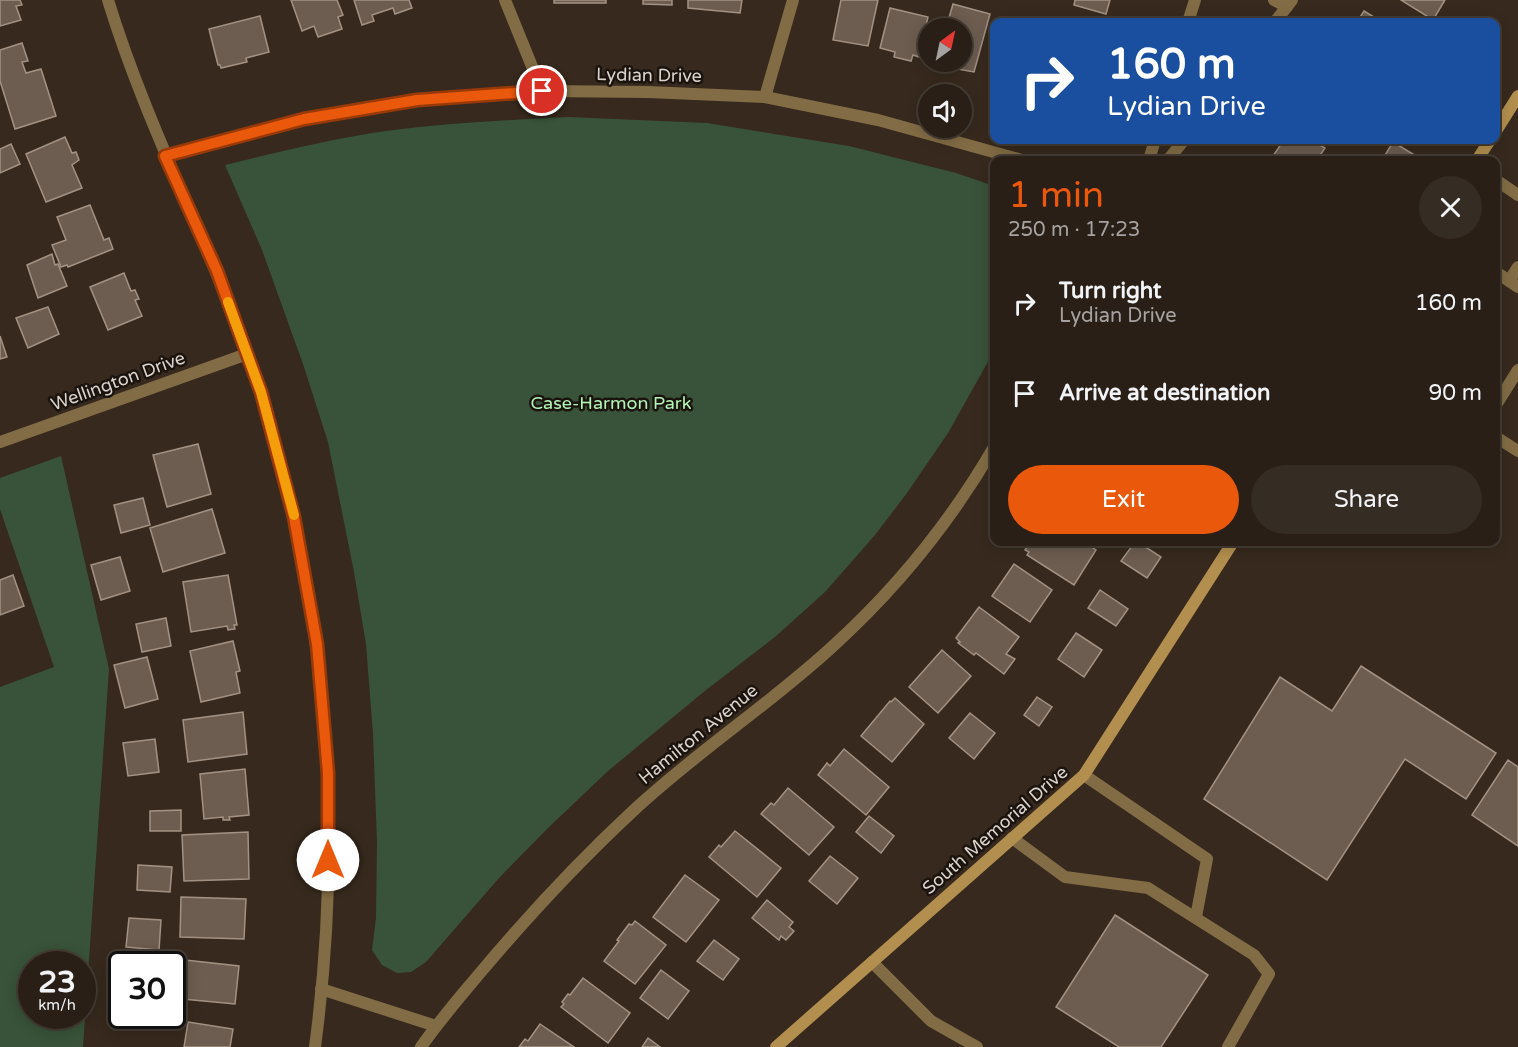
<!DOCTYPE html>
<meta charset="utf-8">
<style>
:root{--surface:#291f16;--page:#352c23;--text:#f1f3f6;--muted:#a5a2a1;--line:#453d35;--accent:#ea580c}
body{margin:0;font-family:"Varela Round",sans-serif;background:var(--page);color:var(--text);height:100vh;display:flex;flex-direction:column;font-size:22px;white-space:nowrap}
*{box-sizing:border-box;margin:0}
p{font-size:20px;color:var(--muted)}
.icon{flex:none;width:33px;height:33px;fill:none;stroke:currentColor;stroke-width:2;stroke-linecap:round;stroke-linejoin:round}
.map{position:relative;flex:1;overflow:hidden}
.side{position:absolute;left:990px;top:156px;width:510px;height:390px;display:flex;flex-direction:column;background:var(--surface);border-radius:12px;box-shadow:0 3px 15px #0003,0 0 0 2px var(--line)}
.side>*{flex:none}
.hud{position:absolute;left:990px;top:18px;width:510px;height:126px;border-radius:12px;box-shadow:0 3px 15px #0003,0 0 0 2px var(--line);background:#1a4fa0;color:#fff;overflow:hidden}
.needle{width:39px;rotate:33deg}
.fabs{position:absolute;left:918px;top:18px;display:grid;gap:12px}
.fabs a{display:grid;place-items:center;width:54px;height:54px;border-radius:50%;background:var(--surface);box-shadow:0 3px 15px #0003,0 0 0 2px var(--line);font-size:30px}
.speed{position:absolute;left:18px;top:951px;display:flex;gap:12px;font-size:30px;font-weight:700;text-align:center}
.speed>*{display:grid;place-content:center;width:78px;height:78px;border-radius:50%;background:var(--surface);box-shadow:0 3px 15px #0003,0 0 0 2px var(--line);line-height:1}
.speed small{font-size:15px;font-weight:400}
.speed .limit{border:3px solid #111;border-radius:9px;background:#fff;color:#111}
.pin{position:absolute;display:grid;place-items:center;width:51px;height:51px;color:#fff;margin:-26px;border:3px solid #fff;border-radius:50%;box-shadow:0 2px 6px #0007}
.me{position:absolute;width:66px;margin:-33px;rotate:0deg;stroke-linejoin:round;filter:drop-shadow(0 0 4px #0008)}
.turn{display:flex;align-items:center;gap:21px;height:126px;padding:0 18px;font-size:27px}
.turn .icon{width:78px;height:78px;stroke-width:2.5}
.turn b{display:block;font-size:42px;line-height:51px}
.round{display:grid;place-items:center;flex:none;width:63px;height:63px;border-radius:32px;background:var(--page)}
.summary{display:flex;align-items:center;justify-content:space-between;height:102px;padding:0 18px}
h1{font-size:36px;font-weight:600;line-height:45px;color:var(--accent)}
.button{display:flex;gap:12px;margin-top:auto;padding:12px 18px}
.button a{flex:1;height:69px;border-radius:36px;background:var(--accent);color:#fff;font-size:24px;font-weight:600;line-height:69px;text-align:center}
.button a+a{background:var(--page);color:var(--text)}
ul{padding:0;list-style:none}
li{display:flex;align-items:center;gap:18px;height:90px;padding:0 18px}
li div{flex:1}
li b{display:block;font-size:22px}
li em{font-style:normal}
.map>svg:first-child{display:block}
.green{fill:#385339;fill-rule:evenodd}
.building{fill:#6d5d50;stroke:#a39284;stroke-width:1.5}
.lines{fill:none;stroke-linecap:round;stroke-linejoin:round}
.lane{stroke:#826c45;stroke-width:12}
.street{stroke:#826c45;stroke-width:12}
.secondary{stroke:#b28f4e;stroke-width:12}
.route-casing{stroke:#983908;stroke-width:15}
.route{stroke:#ea580c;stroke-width:10}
.slow{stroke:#f59e0b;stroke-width:10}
.labels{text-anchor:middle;stroke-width:5;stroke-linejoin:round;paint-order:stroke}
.street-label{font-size:18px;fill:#dcd3cc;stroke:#1a130e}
.park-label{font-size:18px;fill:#b2f4b6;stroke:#1a130e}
</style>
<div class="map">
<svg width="1518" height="1047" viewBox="0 0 1518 1047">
<rect width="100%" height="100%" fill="#37291d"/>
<!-- green -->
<g class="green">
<path d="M568 117 707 123 849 146 956 173 994 186V351L948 433 907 493 875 535 825 592 775 637 706 690 608 771 547 829 499 878 426 962 411 972 397 973 382 965 372 950 376 918 377 842 373 734 366 644 354 572 328 442 303 364 262 250 225 165C278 152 331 139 386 131 446 123 507 120 568 117Z"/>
<path d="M61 456 109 669 83 1047H0V687L54 667 0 509V478ZM32 964H82V1016H32Z"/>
</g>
<!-- building -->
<g class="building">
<polygon points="0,0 20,0 22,5 16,6 21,20 0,26"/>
<polygon points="291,0 337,0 343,15 338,17 342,29 318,37 314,26 302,31"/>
<polygon points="354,0 409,0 412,8 395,14 393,8 372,15 374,21 362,25"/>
<rect x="554" y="0" width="52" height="3"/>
<polygon points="643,0 672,0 672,5 643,4"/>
<polygon points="688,0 742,0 740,13 688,8"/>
<polygon points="841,0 878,0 868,46 833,40"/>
<polygon points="1075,0 1110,0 1106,14 1074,5"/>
<polygon points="1401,0 1445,0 1433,20"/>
<polygon points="953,4 990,14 974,72 946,67 947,64 937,62 962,62 962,28 946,28"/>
<polygon points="890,8 928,17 919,57 913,55 911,61 894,57 895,52 880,48"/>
<polygon points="1364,11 1382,22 1357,22"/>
<polygon points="260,16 269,52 246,58 247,62 221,68 220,65 218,65 209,29"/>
<polygon points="22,43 28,61 22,62 26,73 41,69 56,116 15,129 0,81 0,50"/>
<polygon points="65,137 72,153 76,152 79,160 72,165 82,188 46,202 26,154"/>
<polygon points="1284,140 1311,140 1325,148 1317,160 1270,160"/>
<polygon points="1393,142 1421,159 1421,160 1382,160"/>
<polygon points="11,144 20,164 0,173 0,149"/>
<polygon points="90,205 104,240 109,238 113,249 68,267 67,265 61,267 52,245 66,240 57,217"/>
<polygon points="52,254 55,265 58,264 67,286 38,298 27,265"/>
<polygon points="124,273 131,291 135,290 139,299 135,300 142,316 108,330 90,287"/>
<polygon points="48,307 59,334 28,348 16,318"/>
<polygon points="0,336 7,357 0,359"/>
<polygon points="198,444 211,494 167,507 153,455"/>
<polygon points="143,498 150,525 121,533 114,505"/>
<polygon points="212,509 225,553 163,572 150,528"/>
<polygon points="1030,542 1084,542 1096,550 1074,585 1027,555 1029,552 1025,550"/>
<polygon points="1135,542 1138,542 1161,557 1147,578 1121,561"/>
<polygon points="120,557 130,591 101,600 91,565"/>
<polygon points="1014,564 1052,590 1030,622 992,596"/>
<polygon points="13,575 24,606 0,615 0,580"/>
<polygon points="228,575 237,625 234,625 235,629 228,630 227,626 191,632 183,582"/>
<polygon points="1100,590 1128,609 1116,626 1088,608"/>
<polygon points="979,607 1019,637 1006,654 1015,659 1004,674 976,653 974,655 958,643 960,642 956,638"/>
<polygon points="166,618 171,646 142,652 136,624"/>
<polygon points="1076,633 1102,650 1084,677 1058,659"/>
<polygon points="233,641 240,671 236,672 240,693 201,702 190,651"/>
<polygon points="942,650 971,676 938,713 909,687"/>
<polygon points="147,657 158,699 125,708 114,665"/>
<polygon points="1361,666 1496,753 1466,799 1405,759 1327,880 1204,799 1280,677 1332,711"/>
<polygon points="1037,697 1052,707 1039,726 1024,715"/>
<polygon points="895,698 924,724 892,762 861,736 890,701 891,702"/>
<polygon points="243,712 247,754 188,762 183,720"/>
<polygon points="970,713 995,733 974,759 949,738"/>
<polygon points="155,739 159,772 128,776 123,743"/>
<polygon points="844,749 889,787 866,815 818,775 827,763 830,766"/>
<polygon points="1508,760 1518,767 1518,846 1472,815"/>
<polygon points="245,769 249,815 229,817 230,820 223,820 223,817 204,819 200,774"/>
<polygon points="788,788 834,827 809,855 761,814 771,803 774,805"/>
<polygon points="181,810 181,831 150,831 150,811"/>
<polygon points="869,816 894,836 881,853 856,832"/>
<polygon points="735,831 781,868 757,897 709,857 719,845 721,847"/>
<polygon points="248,832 249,879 184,881 182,835"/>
<polygon points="830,856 858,878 837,904 809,881"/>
<polygon points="138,865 172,867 170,892 137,890"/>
<polygon points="685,875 719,900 686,942 653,917"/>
<polygon points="181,897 246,899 244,939 180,937"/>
<polygon points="767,900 793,922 789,927 794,931 786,940 781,936 779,940 752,918"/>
<polygon points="1115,915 1208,975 1161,1047 1119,1047 1056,1007"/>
<polygon points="129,918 161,920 159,950 126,947"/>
<polygon points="635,921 666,945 635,984 604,961 619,941 617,940 629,924 632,925"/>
<polygon points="714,940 739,959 723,980 697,961"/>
<polygon points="176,959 239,966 235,1004 172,998"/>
<polygon points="661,970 689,991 668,1019 640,998"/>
<polygon points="583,978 630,1013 608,1043 561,1007 564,1004 562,1002 568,994 570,995"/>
<polygon points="188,1022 233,1029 230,1047 184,1047"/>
<polygon points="540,1024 574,1047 519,1047 525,1039 528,1041"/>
<polygon points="648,1038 660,1047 642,1047"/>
</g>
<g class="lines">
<!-- lane -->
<g class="lane">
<polyline points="1496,180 1518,195"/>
<polyline points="1496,272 1518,287"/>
<polyline points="1509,281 1518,267"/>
<polyline points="1496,405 1518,370"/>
<polyline points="1496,437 1518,451"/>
<polyline points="1084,775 1207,859 1196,917"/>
<polyline points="1012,838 1065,877 1148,888 1254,955 1269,974 1228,1047"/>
<polyline points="872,962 931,1021 977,1047"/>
</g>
<!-- street -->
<g class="street">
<path d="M108 0C149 134 217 257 260 390 268 413 273 436 279 459 330 650 341 851 315 1047"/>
<polyline points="505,0 542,91"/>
<polyline points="1274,0 1287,7"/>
<polyline points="1188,22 1195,0"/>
<polyline points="1275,22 1292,0"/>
<polyline points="765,97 793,0"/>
<polyline points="165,156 304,119 417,100 542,91 648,92 765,97 878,120 1022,160"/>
<polyline points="1149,160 1155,140"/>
<polyline points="1168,160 1184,140"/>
<polyline points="0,442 247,354"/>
<polyline points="321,989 436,1026"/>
<path d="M421 1047C439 1021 460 997 480 973 528 916 578 862 633 811 696 752 769 705 832 647 896 589 951 521 994 447"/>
</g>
<!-- secondary -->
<g class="secondary">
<polyline points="1496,131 1518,96"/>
<polyline points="1477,160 1490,140"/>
<polyline points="776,1047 1084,775 1233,542"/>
</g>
</g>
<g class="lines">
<defs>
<polyline id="route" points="328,860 328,773 317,644 294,517 261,392 247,354 217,271 165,156 304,119 417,100 542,91"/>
</defs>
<!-- route casing -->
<use href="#route" class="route-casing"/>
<!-- route -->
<use href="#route" class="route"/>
<!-- slow -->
<polyline class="slow" points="228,302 261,392 294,515"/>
</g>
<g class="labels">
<!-- street labels -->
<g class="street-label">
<text transform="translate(649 75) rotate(1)" y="6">Lydian Drive</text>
<text transform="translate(118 381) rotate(-20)" y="6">Wellington Drive</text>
<text transform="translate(698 734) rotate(-39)" y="6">Hamilton Avenue</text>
<text transform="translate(995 830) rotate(-41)" y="6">South Memorial Drive</text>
</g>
<!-- park labels -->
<g class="park-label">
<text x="611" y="409">Case-Harmon Park</text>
</g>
</g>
</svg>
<div class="fabs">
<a><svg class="needle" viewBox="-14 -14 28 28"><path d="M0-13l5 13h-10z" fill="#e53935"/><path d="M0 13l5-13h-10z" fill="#a5a2a1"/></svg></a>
<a><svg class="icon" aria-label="sound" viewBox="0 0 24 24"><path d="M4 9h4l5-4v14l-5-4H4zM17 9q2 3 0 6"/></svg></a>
</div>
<div class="speed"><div>23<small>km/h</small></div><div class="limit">30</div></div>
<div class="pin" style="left:542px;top:91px;background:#d93025"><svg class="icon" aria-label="arrive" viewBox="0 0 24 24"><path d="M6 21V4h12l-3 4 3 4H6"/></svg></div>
<svg class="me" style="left:328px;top:860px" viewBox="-20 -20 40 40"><circle r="19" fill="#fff"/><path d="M0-13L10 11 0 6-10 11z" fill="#ea580c"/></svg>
<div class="hud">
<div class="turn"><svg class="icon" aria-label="right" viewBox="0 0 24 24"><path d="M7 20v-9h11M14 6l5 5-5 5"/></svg><div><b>160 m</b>Lydian Drive</div></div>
</div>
<section class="side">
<div class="summary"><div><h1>1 min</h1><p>250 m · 17:23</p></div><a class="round"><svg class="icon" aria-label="close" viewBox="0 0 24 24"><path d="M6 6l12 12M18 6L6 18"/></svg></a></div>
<ul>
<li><svg class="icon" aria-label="right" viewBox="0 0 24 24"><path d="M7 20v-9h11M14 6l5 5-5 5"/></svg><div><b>Turn right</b><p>Lydian Drive</p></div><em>160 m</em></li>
<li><svg class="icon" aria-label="arrive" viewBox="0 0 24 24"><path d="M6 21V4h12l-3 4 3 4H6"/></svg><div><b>Arrive at destination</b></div><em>90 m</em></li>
</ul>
<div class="button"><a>Exit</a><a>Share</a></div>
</section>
</div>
